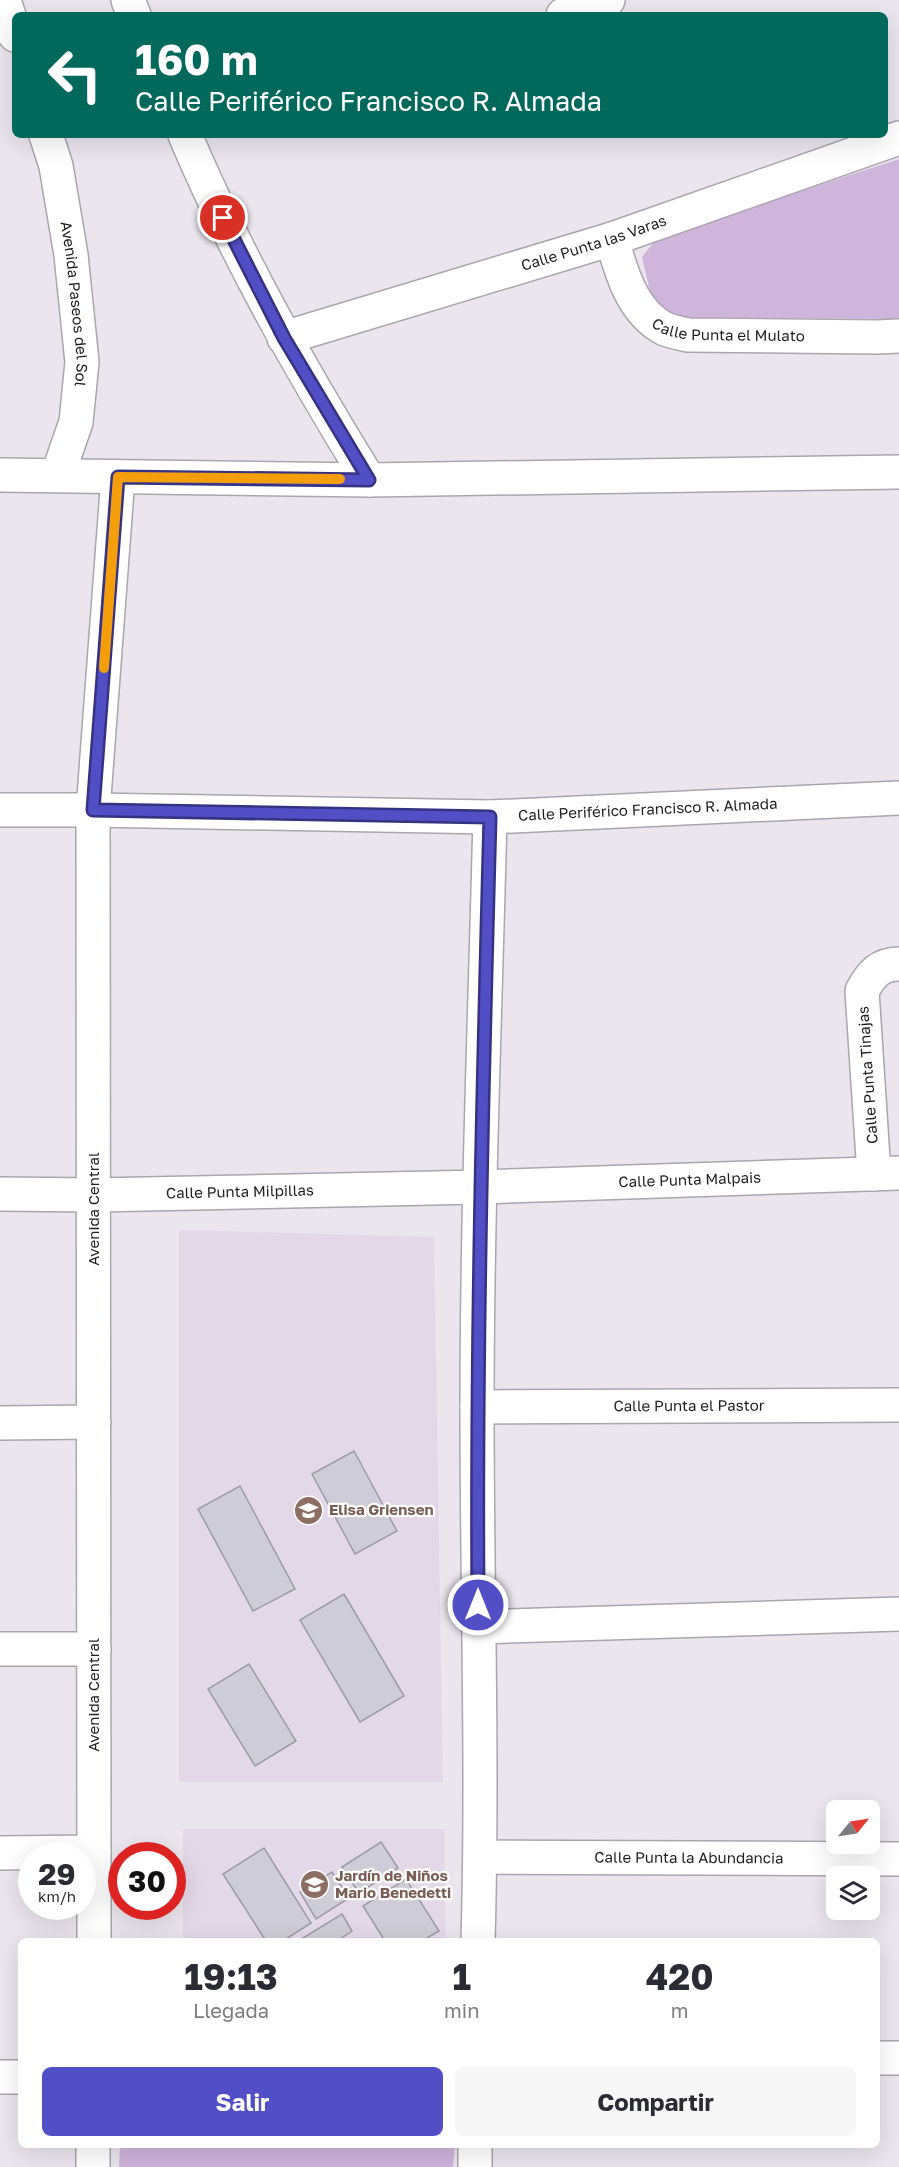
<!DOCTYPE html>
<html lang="es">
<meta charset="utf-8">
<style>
:root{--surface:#fff;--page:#f7f7f7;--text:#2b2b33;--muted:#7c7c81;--accent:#524fc6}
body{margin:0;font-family:"Golos Text",sans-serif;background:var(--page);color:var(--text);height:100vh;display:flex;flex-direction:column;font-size:22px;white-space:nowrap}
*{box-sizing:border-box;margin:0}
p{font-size:20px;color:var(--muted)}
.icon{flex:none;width:33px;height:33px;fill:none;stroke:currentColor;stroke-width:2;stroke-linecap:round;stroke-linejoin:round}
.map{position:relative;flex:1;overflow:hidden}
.panel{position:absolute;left:18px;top:1938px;width:862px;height:210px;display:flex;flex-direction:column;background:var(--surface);border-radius:9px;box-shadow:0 6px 24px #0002}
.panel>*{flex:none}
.banner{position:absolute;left:12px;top:12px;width:876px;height:126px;border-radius:9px;box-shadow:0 6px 24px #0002;background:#00695c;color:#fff;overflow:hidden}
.needle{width:39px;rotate:60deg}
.buttons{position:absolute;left:826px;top:1800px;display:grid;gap:12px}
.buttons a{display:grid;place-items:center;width:54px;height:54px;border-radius:9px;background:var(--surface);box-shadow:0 6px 24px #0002;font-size:30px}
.speed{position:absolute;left:18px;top:1842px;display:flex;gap:12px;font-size:30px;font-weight:700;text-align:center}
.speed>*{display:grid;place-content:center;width:78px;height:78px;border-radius:50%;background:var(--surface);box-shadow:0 6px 24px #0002;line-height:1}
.speed small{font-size:15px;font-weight:400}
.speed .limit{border:9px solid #d22;background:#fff;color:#111}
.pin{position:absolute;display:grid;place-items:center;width:51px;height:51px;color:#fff;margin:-26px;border:3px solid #fff;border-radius:50%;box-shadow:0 2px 6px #0007}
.me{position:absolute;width:66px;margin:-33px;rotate:0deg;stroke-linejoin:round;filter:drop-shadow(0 0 4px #0008)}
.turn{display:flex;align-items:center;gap:21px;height:126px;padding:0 24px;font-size:27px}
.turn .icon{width:78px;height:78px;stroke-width:2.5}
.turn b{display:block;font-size:42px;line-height:51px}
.eta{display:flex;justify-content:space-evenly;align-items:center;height:102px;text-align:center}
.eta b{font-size:36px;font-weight:700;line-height:42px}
.primary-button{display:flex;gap:12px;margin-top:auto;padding:12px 24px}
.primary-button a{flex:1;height:69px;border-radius:9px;background:var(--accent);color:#fff;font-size:24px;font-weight:700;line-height:69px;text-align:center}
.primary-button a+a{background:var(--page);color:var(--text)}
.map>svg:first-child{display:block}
.built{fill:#e3d8e8}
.green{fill:#cfb4dc}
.building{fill:#ceccd6;stroke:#9d9ba5;stroke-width:1.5}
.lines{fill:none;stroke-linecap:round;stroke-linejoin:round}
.minor-casing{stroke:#aba5ae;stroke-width:36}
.tertiary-casing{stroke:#aba5ae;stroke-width:36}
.minor{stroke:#fff;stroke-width:33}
.tertiary{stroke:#fff;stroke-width:33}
.route-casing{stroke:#353381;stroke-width:15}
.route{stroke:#524fc6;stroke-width:10}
.slow{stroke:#f59e0b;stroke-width:10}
.labels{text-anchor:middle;stroke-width:4.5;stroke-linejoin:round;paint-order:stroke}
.street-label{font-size:15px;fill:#201e21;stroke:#fff}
.education-label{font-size:15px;font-weight:bold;fill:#785e54;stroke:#fff;text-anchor:start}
</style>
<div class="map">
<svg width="899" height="2167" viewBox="0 0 899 2167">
<rect width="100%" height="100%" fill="#ebe5ee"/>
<!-- built -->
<g class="built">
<polygon points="179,1230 434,1237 443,1782 179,1782"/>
<polygon points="183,1829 444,1829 446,1941 183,1941"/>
</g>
<!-- green -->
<g class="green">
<polygon points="899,159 899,319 669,317 654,309 642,257 657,238"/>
<polygon points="120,2145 455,2145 453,2167 119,2167"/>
</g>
<!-- building -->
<g class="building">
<polygon points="354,1451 397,1531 355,1554 312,1474"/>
<polygon points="240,1486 295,1589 253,1611 198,1509"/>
<polygon points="344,1594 404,1696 360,1722 300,1620"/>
<polygon points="249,1664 296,1741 255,1766 208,1689"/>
<polygon points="381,1842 398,1868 359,1893 342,1867"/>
<polygon points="264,1848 311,1923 283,1941 266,1941 223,1874"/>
<polygon points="332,1872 349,1898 316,1919 300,1892"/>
<polygon points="406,1879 439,1931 422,1941 385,1941 363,1906"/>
<polygon points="342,1914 352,1931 337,1941 298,1941"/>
</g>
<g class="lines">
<defs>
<g id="minor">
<polyline points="563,15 608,0"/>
<path id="s1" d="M612 239C621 272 632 312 665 329 672 332 680 333 688 335L877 337 899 336"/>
<path id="s2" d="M284 338 612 239 899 138"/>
<polyline points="0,475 369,480 899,472"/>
<path id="s3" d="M0 810H93L490 817 899 798"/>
<path d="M874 1174 862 991C871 974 880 964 899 964"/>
<path id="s4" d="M0 1194 95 1195 480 1187 899 1173"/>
<path id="s5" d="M477 1407 899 1405"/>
<polyline points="0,1423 94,1422"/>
<polyline points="478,1627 899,1614"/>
<polyline points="0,1649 94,1649"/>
<polyline points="0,1853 94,1852"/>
<path id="s6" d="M481 1857 899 1859"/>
<polyline points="94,1941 93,810 118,477"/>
<path d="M478 1941C483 1764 477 1587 477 1410 477 1213 485 1015 490 817"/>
<polyline points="878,2058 899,2058"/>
<polyline points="0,2077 21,2077"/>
<polyline points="475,2145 475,2167"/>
<polyline points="93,2167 93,2145"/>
</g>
<g id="tertiary">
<polyline points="4,0 15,35"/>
<polyline points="128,0 134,15"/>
<path id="s7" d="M46 135 56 166 71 255 82 362 76 422 58 474"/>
<path d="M185 135C236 255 300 369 369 480"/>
</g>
</defs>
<!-- minor casing -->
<use href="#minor" class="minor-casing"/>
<!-- tertiary casing -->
<use href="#tertiary" class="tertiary-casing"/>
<!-- minor -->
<use href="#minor" class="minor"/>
<!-- tertiary -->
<use href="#tertiary" class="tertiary"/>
</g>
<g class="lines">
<defs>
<path id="route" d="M223 218 284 338 369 480 118 477 93 810 490 817C483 1080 476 1342 478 1605"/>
</defs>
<!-- route casing -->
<use href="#route" class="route-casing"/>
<!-- route -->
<use href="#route" class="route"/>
<!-- slow -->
<polyline class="slow" points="104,668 118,477 340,479"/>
</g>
<!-- icons -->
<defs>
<symbol id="school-disc" viewBox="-11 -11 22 22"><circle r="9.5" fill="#8d6e63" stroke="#fff"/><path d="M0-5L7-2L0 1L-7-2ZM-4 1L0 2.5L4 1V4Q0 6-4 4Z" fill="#fff"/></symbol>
</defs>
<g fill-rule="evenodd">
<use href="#school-disc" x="292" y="1494" width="33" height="33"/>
<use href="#school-disc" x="298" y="1868" width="33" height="33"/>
</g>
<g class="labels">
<!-- street labels -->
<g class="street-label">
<text dy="5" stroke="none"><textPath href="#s2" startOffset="324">Calle Punta las Varas</textPath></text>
<text dy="5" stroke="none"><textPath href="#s7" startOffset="172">Avenida Paseos del Sol</textPath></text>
<text dy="5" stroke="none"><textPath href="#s1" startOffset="171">Calle Punta el Mulato</textPath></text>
<text dy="5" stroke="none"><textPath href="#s3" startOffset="648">Calle Periférico Francisco R. Almada</textPath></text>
<text transform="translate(868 1075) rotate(-94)" y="5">Calle Punta Tinajas</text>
<text dy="5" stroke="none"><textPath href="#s4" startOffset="690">Calle Punta Malpais</textPath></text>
<text dy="5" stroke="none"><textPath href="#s4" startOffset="240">Calle Punta Milpillas</textPath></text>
<text transform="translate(94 1209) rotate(-90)" y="5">Avenida Central</text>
<text dy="5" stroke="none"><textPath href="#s5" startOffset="212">Calle Punta el Pastor</textPath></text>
<text transform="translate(94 1695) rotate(-90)" y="5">Avenida Central</text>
<text dy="5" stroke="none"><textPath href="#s6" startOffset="208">Calle Punta la Abundancia</textPath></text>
</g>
<!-- education labels -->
<g class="education-label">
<text x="329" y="1515">Elisa Griensen</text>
<text x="335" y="1881">Jardín de Niños<tspan x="335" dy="17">Mario Benedetti</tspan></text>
</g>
</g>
</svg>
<div class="buttons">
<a><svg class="needle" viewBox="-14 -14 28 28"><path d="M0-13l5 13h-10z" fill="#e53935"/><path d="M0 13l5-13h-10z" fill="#7c7c81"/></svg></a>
<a><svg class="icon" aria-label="layers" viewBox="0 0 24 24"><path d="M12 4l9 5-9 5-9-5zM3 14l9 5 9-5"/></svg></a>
</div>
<div class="speed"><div>29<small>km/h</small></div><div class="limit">30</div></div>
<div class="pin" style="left:223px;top:218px;background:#d93025"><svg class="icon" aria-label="arrive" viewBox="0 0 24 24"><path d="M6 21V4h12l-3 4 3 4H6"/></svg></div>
<svg class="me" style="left:478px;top:1605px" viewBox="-20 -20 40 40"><circle r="17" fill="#524fc6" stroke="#fff" stroke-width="3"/><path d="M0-11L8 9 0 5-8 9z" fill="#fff"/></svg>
<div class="banner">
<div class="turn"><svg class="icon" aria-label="left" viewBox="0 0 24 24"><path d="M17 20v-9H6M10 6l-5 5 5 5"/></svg><div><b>160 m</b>Calle Periférico Francisco R. Almada</div></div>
</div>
<section class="panel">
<div class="eta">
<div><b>19:13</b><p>Llegada</p></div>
<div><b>1</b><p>min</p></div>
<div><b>420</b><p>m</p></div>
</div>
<div class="primary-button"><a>Salir</a><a>Compartir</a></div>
</section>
</div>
